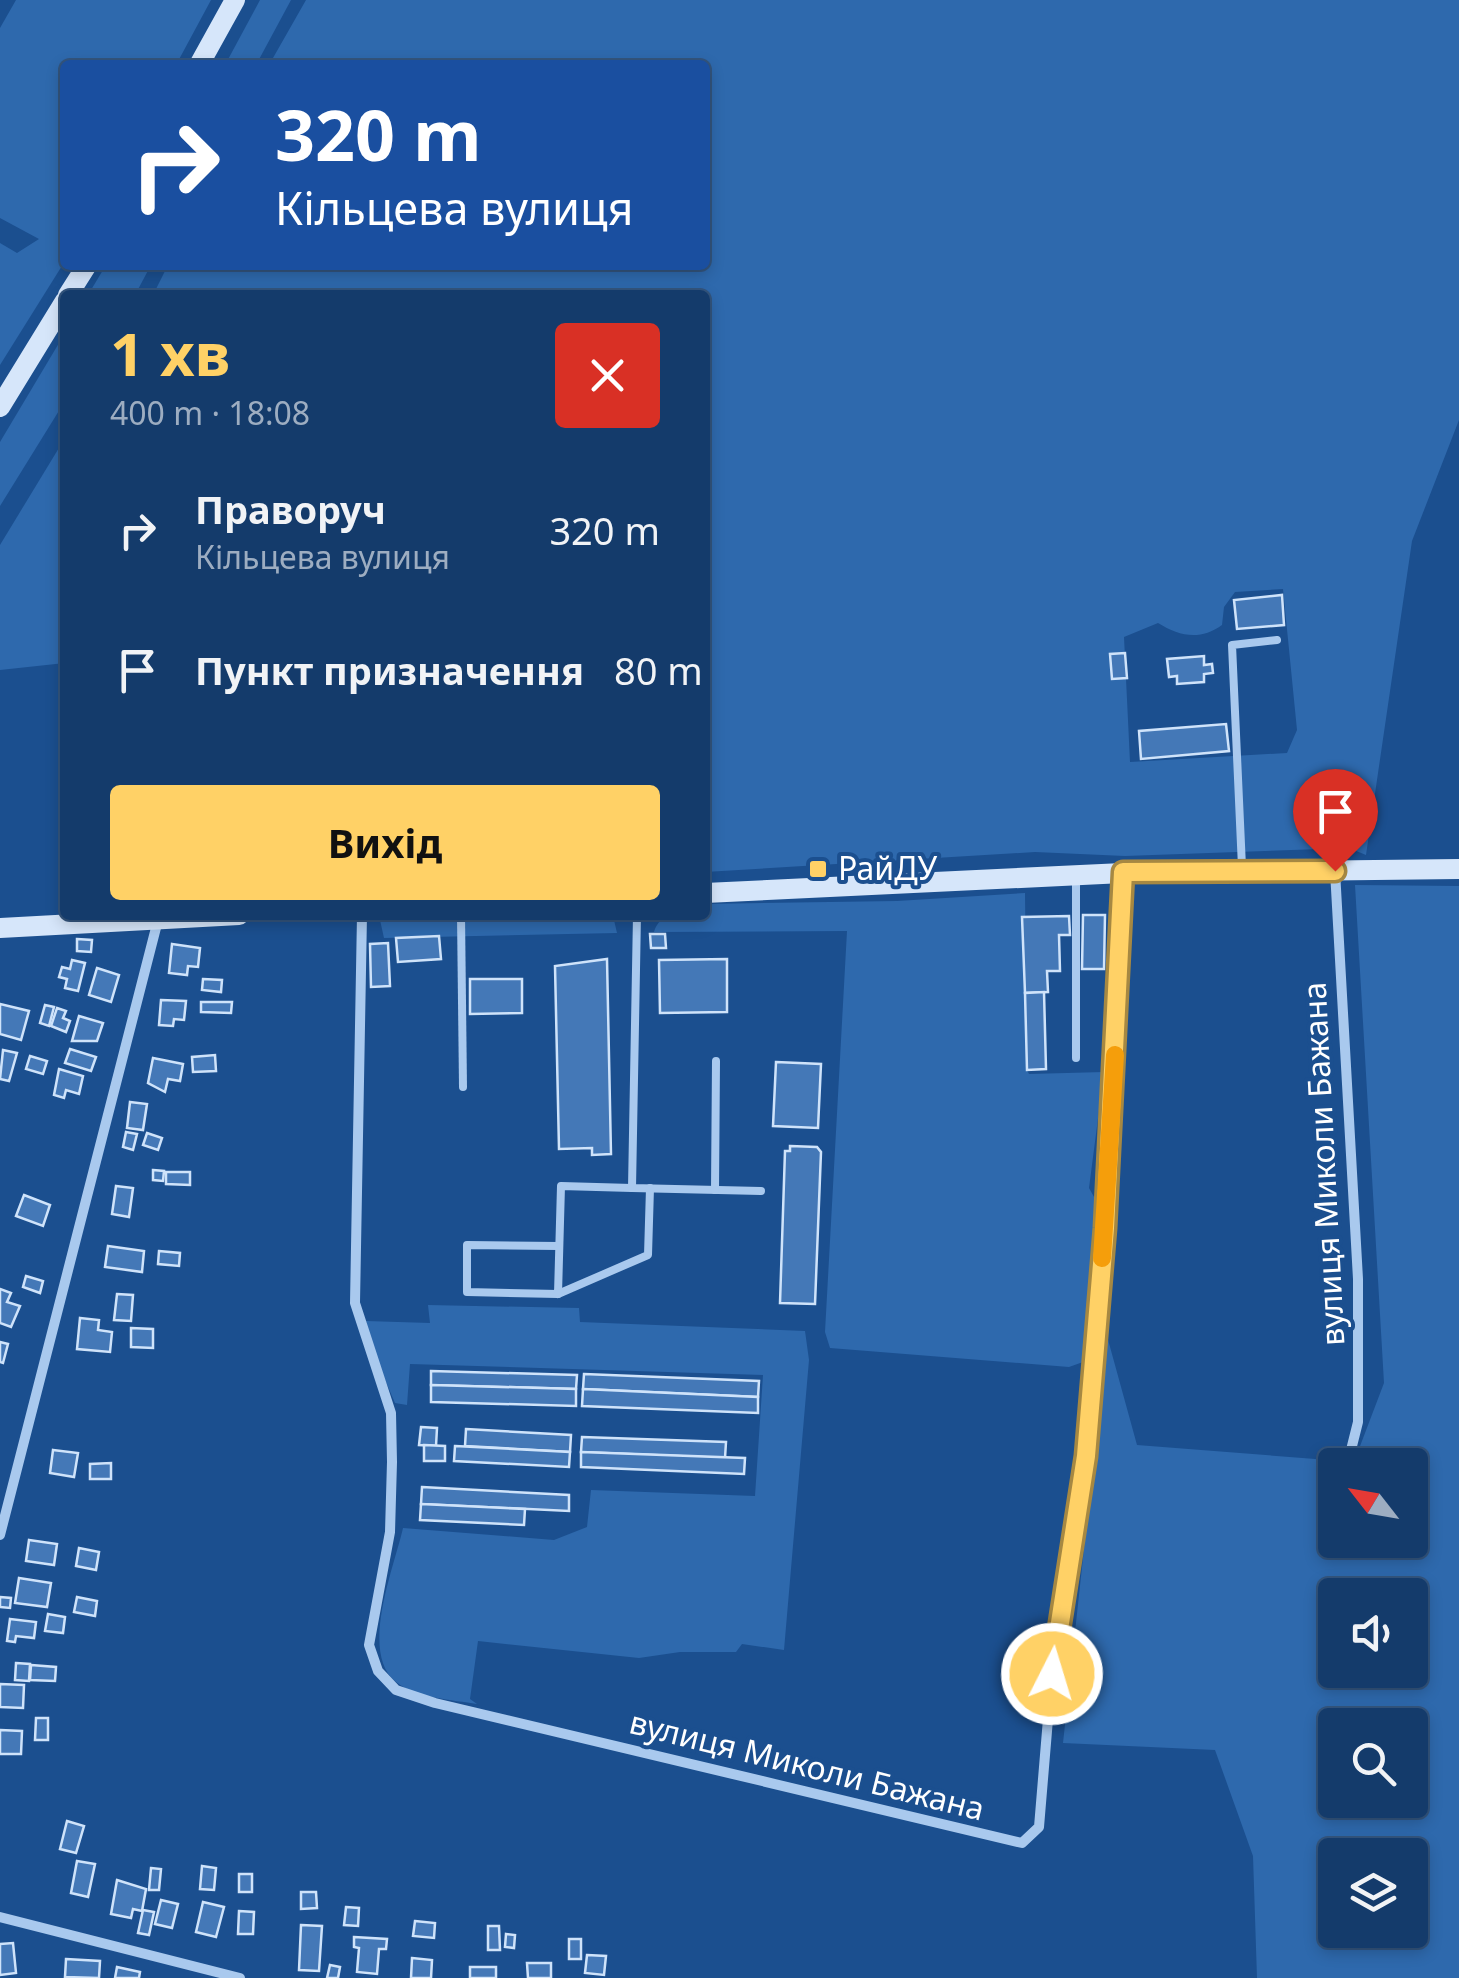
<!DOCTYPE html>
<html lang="uk">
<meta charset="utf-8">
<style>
:root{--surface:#143b6b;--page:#214673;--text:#f1f3f6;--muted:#9dadc1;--line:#33557e;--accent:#ffd166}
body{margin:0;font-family:"Noto Sans",sans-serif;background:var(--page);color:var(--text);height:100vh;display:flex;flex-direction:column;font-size:38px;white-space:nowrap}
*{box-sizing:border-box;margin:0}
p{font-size:32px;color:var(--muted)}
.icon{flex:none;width:55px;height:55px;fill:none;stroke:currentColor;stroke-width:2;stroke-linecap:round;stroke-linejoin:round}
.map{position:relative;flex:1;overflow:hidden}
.side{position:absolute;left:60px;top:290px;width:650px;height:630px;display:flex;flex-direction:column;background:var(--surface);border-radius:10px;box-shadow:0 5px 15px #0003,0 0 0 2px var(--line)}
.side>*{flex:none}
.guide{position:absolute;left:60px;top:60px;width:650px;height:210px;border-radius:10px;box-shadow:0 5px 15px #0003,0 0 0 2px var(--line);background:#1a4fa0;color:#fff;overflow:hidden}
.needle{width:65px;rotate:301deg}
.controls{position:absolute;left:1318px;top:1448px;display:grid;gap:20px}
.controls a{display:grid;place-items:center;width:110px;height:110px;border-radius:10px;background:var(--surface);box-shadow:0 5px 15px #0003,0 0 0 2px var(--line);font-size:50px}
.pin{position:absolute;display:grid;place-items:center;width:85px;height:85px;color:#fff;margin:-102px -42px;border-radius:50% 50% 50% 0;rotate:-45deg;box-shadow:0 0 10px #0007}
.pin .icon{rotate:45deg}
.me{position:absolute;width:110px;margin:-55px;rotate:5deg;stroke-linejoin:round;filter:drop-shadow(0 0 8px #0008)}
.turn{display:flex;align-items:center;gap:35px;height:210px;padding:0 50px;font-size:45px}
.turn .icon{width:130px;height:130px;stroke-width:2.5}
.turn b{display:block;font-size:70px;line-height:85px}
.round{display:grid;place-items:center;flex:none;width:105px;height:105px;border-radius:10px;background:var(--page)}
.summary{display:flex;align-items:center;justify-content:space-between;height:170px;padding:0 50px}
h1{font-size:60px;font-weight:700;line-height:75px;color:var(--accent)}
.cta{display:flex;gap:20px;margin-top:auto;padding:20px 50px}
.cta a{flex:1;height:115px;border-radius:10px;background:var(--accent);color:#111;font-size:40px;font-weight:700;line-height:115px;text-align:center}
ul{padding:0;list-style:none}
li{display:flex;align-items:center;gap:30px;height:140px;padding:0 50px}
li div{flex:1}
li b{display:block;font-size:38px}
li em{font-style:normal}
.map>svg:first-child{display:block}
.green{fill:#2e69ad;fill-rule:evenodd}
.building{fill:#4478b7;stroke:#cfe3fa;stroke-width:2.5}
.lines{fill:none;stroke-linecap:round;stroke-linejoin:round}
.lane{stroke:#a9c9ee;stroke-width:8}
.street{stroke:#a9c9ee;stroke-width:10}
.secondary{stroke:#d6e6fa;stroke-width:20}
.route-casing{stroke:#a68842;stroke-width:25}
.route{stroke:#ffd166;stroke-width:18}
.slow{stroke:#f59e0b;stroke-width:18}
.poi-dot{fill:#ffd166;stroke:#1b4f8f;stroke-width:4}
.labels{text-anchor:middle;stroke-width:8;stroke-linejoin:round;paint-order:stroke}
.poi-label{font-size:32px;fill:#fff;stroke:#1b4f8f;text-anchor:start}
.street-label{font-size:32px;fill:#fff;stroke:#1b4f8f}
</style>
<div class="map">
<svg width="1459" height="1978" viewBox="0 0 1459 1978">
<rect width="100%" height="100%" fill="#1b4f8f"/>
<!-- green -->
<g class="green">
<polygon points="16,0 211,0 176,65 65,65 65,261 0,365 0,243 17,253 39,239 0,218 0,28"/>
<polygon points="260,0 291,0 256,65 225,65"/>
<path d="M306 0H1459V420L1412 541 1366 855 1349 848 1125 856 1035 852 705 872V295H153L168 265H705V65H269ZM1283 589 1297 730 1287 753 1130 762 1124 637 1158 623C1179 636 1200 641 1222 625L1224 607 1235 592Z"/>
<polygon points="106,265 151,265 135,295 88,295"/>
<polygon points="65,333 65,401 0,506 0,442"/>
<polygon points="65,438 65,663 0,670 0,545"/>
<path d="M1355 885 1459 886V1978H1257L1253 1856 1215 1750 1063 1743 1107 1336 1137 1445 1354 1462 1384 1383ZM1335 1465H1410V1540H1335ZM1335 1595H1410V1670H1335ZM1335 1725H1410V1800H1335ZM1410 1855V1930H1335V1855Z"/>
<path d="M1025 893 1027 1070 1029 1074 1104 1072 1089 1188 1098 1204 1083 1362 1069 1367 830 1348 825 1332 847 931 654 932C661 909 684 915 705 915V904L897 901Z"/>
<path d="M394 915C461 920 529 915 597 915L614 920 617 933 384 938 380 920Z"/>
<path d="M428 1305 579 1308 580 1322 805 1331 809 1360 784 1650 742 1644 736 1652H680L639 1658 478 1641 470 1699 477 1704C453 1700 416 1698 396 1682 359 1653 394 1568 403 1528L554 1540 587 1527 591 1490 755 1496 763 1375 410 1364 407 1405 395 1403 373 1352 366 1321 430 1323Z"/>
</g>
<!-- building -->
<g class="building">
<polygon points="1282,595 1284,625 1237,629 1234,600"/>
<polygon points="1125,653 1127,678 1112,679 1110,654"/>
<polygon points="1204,656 1204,665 1212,664 1213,673 1204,674 1204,682 1177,684 1177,676 1169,677 1167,659"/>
<polygon points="1226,724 1229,751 1141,759 1139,731"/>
<polygon points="1083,915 1105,915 1104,969 1082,969"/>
<polygon points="1069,916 1070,935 1059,935 1060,971 1047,971 1048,992 1025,993 1022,917"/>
<polygon points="650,934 665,934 666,948 651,948"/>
<polygon points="439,936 441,959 398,962 396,938"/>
<polygon points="77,939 92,940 91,952 77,951"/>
<polygon points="388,943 390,986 371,987 370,944"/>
<polygon points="172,944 200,948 198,967 188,966 187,975 169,973"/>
<polygon points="607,959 611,1154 592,1155 592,1148 559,1149 555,966"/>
<polygon points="727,959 727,1012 660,1013 659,960"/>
<polygon points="72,960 85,963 78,991 65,988 67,979 59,977 62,967 70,969"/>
<polygon points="97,968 119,975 111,1002 89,995"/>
<polygon points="203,979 222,980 221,992 202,990"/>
<polygon points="470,979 522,979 522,1013 470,1014"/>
<polygon points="1044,992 1046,1069 1027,1070 1025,993"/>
<polygon points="161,1000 186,1001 184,1020 174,1019 173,1026 159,1025"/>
<polygon points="201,1002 232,1002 231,1013 201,1012"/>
<polygon points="0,1004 29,1011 21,1040 0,1034"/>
<polygon points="45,1005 54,1007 49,1026 40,1023"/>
<polygon points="57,1008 66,1011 63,1018 70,1021 66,1032 51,1026"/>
<polygon points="79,1016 103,1023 97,1041 72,1041"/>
<polygon points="70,1049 96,1057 91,1071 65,1063"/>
<polygon points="3,1050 17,1053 9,1081 0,1079"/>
<polygon points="215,1055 216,1071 193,1072 192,1057"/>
<polygon points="30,1056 47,1061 43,1074 26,1069"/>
<polygon points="153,1058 183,1064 180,1081 168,1079 165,1092 148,1083"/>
<polygon points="776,1062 821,1064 818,1128 773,1126"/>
<polygon points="59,1069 83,1076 79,1094 66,1090 64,1098 54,1095"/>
<polygon points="130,1102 147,1104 143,1130 127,1128"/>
<polygon points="126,1132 137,1134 133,1150 123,1147"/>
<polygon points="147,1133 162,1138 158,1150 143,1145"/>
<polygon points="790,1146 817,1147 821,1152 815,1304 780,1303 785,1151 790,1151"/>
<polygon points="153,1170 164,1171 163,1181 153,1180"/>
<polygon points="166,1172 190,1172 190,1185 166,1184"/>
<polygon points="116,1186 133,1188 129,1217 112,1214"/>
<polygon points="24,1195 50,1205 43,1226 16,1216"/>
<polygon points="108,1246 144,1251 142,1272 105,1267"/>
<polygon points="159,1251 180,1253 179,1266 158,1264"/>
<polygon points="26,1276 43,1281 40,1293 23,1287"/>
<polygon points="0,1289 11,1293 7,1302 20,1306 11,1327 0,1323"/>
<polygon points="117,1294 133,1295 131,1321 114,1320"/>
<polygon points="80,1318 99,1320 98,1330 112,1332 110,1352 77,1349"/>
<polygon points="131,1328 153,1329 153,1348 131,1347"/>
<polygon points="0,1342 8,1344 3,1363 0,1362"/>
<polygon points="431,1371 577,1375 576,1389 431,1385"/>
<polygon points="584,1374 759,1381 758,1397 583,1389"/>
<polygon points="431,1385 576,1389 576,1406 431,1402"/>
<polygon points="583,1389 758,1397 758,1413 582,1406"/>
<polygon points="421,1427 437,1428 436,1446 419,1445"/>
<polygon points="466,1429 571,1435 570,1452 465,1446"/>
<polygon points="582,1437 726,1442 725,1458 581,1452"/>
<polygon points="424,1445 445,1446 445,1461 424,1461"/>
<polygon points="455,1446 570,1452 569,1467 454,1461"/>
<polygon points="53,1450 78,1453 74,1477 50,1473"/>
<polygon points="581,1452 745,1458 744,1474 581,1467"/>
<polygon points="111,1463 111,1479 90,1479 90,1464"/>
<polygon points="422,1487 569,1495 569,1511 421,1504"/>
<polygon points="421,1504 525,1509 524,1525 420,1520"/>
<polygon points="29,1540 57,1544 54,1565 26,1561"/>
<polygon points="79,1548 99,1552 96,1570 76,1566"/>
<polygon points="19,1578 51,1583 47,1607 15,1603"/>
<polygon points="0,1597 11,1598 10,1608 0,1607"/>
<polygon points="77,1597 97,1601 95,1616 74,1612"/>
<polygon points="48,1614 65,1617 63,1633 45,1631"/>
<polygon points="10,1619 36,1622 34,1638 16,1636 15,1642 7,1641"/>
<polygon points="16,1663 30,1664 29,1681 15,1680"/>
<polygon points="31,1665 56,1667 55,1681 30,1680"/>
<polygon points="0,1684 24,1685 23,1708 0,1707"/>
<polygon points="36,1718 48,1718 48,1740 35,1740"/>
<polygon points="0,1730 22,1731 21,1754 0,1754"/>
<polygon points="67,1821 84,1826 76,1853 60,1849"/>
<polygon points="77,1861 95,1864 88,1897 71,1893"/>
<polygon points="202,1866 216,1868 214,1890 200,1889"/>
<polygon points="151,1868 161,1869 159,1890 149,1890"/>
<rect x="239" y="1874" width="13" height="18"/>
<polygon points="117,1880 146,1889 142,1911 133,1909 131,1918 111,1914"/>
<polygon points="301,1892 316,1892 317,1908 301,1909"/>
<polygon points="161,1900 178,1904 172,1928 155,1924"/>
<polygon points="203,1902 224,1907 216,1937 196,1932"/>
<polygon points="346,1907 359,1908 358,1926 344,1925"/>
<polygon points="143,1910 154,1912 149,1935 138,1933"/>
<polygon points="239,1911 254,1912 253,1934 238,1934"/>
<polygon points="415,1921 435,1923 434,1938 413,1936"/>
<polygon points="301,1925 322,1926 319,1971 299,1970"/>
<polygon points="488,1926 499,1926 500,1950 488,1950"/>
<polygon points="506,1934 515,1935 514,1948 505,1947"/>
<polygon points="354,1937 387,1939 386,1949 379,1949 377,1974 357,1972 359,1948 354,1947"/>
<rect x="569" y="1939" width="12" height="20"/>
<polygon points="13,1943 16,1973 0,1975 0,1944"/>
<polygon points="587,1955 606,1956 604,1975 585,1973"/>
<polygon points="412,1958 432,1960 431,1978 411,1978"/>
<polygon points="66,1959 100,1961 99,1978 65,1977"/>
<polygon points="527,1963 551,1963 551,1978 528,1978"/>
<polygon points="330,1965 340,1967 338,1978 327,1978"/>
<polygon points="117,1967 140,1972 139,1978 115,1978"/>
<rect x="470" y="1967" width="26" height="11"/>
</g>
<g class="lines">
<!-- lane -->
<g class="lane">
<polyline points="1242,867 1232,645 1277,640"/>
<polyline points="1076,879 1076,1058"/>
<polyline points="461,915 463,1087"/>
<polyline points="637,915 632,1188 761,1191"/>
<polyline points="715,1190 716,1061"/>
<polyline points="559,1246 467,1245 467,1292 558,1294 561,1186 632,1188"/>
<polyline points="558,1294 648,1255 650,1188"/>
</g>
<!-- street -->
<g class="street">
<polyline points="1335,871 1358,1279 1358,1422 1350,1454"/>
<polyline points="362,915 355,1303 391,1413 392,1462 390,1532 369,1645 378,1671 396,1690 435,1703 1022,1843 1039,1827 1055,1635 1086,1456 1105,1228 1123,873"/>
<polyline points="0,1535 158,920"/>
<polyline points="0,1917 240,1978"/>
</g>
<!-- secondary -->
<g class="secondary">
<polyline points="199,65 235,0"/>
<polyline points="68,295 87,265"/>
<polyline points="0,407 65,301"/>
<polyline points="705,893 1123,873 1459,869"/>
<polyline points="0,928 239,915"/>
</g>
</g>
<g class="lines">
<defs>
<polyline id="route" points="1052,1674 1086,1456 1105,1228 1123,872 1335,871"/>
</defs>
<!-- route casing -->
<use href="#route" class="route-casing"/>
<!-- route -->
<use href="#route" class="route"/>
<!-- slow -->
<polyline class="slow" points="1102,1258 1115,1055"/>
</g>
<!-- markers -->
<rect class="poi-dot" x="808" y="859" width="20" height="20" rx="5"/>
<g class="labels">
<!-- poi labels -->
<g class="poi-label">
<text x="838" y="880">РайДУ</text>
</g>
<!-- street labels -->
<g class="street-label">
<text transform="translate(1324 1164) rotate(-93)" y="11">вулиця Миколи Бажана</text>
<text transform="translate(807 1766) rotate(14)" y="11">вулиця Миколи Бажана</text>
</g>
</g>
</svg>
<div class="controls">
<a><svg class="needle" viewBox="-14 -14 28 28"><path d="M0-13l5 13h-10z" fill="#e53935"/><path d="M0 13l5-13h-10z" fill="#9dadc1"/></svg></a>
<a><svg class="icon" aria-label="sound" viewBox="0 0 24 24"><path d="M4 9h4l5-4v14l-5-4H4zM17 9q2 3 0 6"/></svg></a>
<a><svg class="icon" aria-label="search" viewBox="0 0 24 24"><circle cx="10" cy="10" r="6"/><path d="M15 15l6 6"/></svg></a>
<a><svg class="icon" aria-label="layers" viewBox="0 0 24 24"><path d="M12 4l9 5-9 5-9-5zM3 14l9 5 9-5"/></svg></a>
</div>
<div class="pin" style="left:1335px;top:871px;background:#d93025"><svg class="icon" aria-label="arrive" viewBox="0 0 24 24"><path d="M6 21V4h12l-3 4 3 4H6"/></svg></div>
<svg class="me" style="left:1052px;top:1674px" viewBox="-20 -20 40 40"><circle r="17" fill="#ffd166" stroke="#fff" stroke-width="3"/><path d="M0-11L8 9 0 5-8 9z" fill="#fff"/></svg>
<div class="guide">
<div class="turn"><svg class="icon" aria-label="right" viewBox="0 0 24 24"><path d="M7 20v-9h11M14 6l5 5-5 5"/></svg><div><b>320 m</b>Кільцева вулиця</div></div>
</div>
<section class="side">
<div class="summary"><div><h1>1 хв</h1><p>400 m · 18:08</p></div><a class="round" style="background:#d93025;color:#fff"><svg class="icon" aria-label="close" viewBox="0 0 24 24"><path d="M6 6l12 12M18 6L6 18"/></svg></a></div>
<ul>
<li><svg class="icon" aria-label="right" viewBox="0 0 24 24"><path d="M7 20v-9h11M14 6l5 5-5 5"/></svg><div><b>Праворуч</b><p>Кільцева вулиця</p></div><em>320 m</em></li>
<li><svg class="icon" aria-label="arrive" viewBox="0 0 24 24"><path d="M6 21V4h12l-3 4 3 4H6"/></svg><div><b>Пункт призначення</b></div><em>80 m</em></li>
</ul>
<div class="cta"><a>Вихід</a></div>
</section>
</div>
